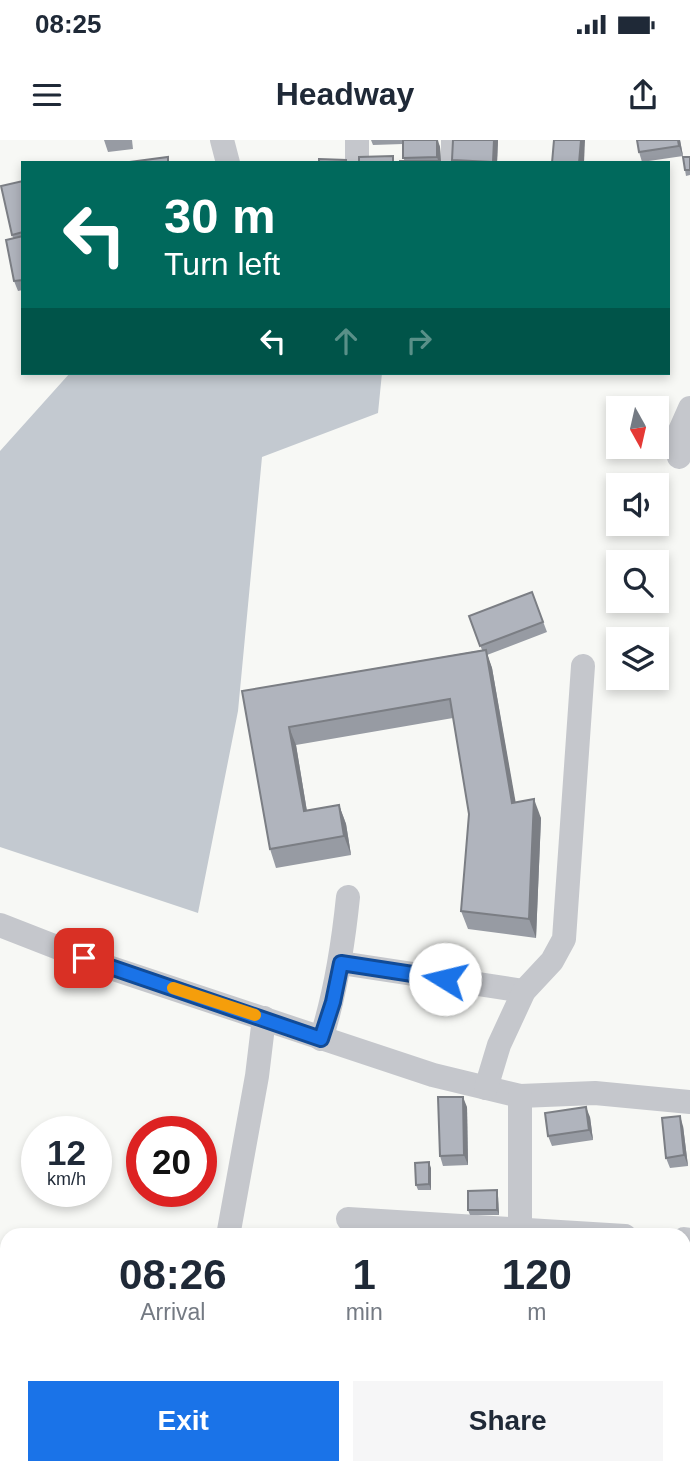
<!DOCTYPE html>
<style>
:root{--surface:#fff;--page:#f6f6f7;--text:#1f2937;--muted:#747a83;--accent:#1a73e8}
body{margin:0;font-family:Arial,sans-serif;background:var(--page);color:var(--text);height:100vh;display:flex;flex-direction:column;font-size:26px;white-space:nowrap}
*{box-sizing:border-box;margin:0}
p{font-size:23px;color:var(--muted)}
.icon{flex:none;width:38px;height:38px;fill:none;stroke:currentColor;stroke-width:2;stroke-linecap:round;stroke-linejoin:round}
.map{position:relative;flex:1;overflow:hidden}
.sheet{position:absolute;left:0px;top:1088px;width:691px;height:247px;display:flex;flex-direction:column;background:var(--surface);border-radius:21px 21px 0 0;box-shadow:0 4px 10px #0003}
.sheet>*{flex:none}
.hud{position:absolute;left:21px;top:21px;width:649px;height:214px;border-radius:0px;box-shadow:0 4px 10px #0003;background:#00695c;color:#fff;overflow:hidden}
.needle{width:46px;rotate:172deg}
.fabs{position:absolute;left:606px;top:256px;display:grid;gap:14px}
.fabs a{display:grid;place-items:center;width:63px;height:63px;border-radius:0px;background:var(--surface);box-shadow:0 4px 10px #0003;font-size:35px}
.speed{position:absolute;left:21px;top:976px;display:flex;gap:14px;font-size:35px;font-weight:700;text-align:center}
.speed>*{display:grid;place-content:center;width:91px;height:91px;border-radius:50%;background:var(--surface);box-shadow:0 4px 10px #0003;line-height:1}
.speed small{font-size:18px;font-weight:400}
.speed .limit{border:10px solid #d22;background:#fff;color:#111}
.pin{position:absolute;display:grid;place-items:center;width:60px;height:60px;color:#fff;margin:-30px;border-radius:14px;box-shadow:0 4px 10px #0006}
.me{position:absolute;width:77px;margin:-38px;rotate:279deg;stroke-linejoin:round;filter:drop-shadow(0 0 5px #0008)}
.turn{display:flex;align-items:center;gap:24px;height:147px;padding:0 28px;font-size:32px}
.turn .icon{width:91px;height:91px;stroke-width:2.5}
.turn b{display:block;font-size:49px;line-height:60px}
.lanes{display:flex;align-items:center;height:66px;padding:0 28px;background:#0003;justify-content:center;gap:35px;direction:ltr}
.lanes .off{opacity:.35}
.eta{display:flex;justify-content:space-evenly;align-items:center;height:119px;text-align:center}
.eta b{font-size:42px;font-weight:800;line-height:49px}
.primary-button{display:flex;gap:14px;margin-top:auto;padding:14px 28px}
.primary-button a{flex:1;height:80px;border-radius:0px;background:var(--accent);color:#fff;font-size:28px;font-weight:800;line-height:80px;text-align:center}
.primary-button a+a{background:var(--page);color:var(--text)}
.status{display:flex;justify-content:space-between;align-items:center;height:49px;padding:0 35px;background:var(--surface);direction:ltr}
.status svg{height:19px;fill:currentColor}
header{display:flex;justify-content:space-between;align-items:center;height:91px;padding:0 28px;background:var(--surface);font-size:32px;font-weight:800}
.map>svg:first-child{display:block}
.water{fill:#c3c9d0}
.lines{fill:none;stroke-linecap:round;stroke-linejoin:round}
.minor{stroke:#c5c7cc;stroke-width:24}
.wall{fill:#979ba3}
.shaded-wall{fill:#7b7e84}
.building{fill:#b0b4bd;stroke:#7b7e84;stroke-width:2}
.route-casing{stroke:#114b97;stroke-width:18}
.route{stroke:#1a73e8;stroke-width:12}
.slow{stroke:#f59e0b;stroke-width:12}
</style>
<div class="status"><b>08:25</b><svg viewBox="0 0 49 12"><path d="M0 12V9h3v3zM5 12V6h3v6zM10 12V3h3v9zM15 12V0h3v12zM26 1h20v11H26zM47 4h2v5h-2z"/></svg></div>
<header><svg class="icon" aria-label="menu" viewBox="0 0 24 24"><path d="M4 6h16M4 12h16M4 18h16"/></svg>Headway<svg class="icon" aria-label="share" viewBox="0 0 24 24"><path d="M12 15V3M7 8l5-5 5 5M5 13v7h14v-7"/></svg></header>
<div class="map">
<svg width="690" height="1335" viewBox="0 0 690 1335">
<rect width="100%" height="100%" fill="#f7f8f5"/>
<!-- water -->
<polygon class="water" points="70,233 382,233 378,273 262,317 238,571 198,773 0,707 0,311"/>
<g class="lines">
<!-- minor -->
<g class="minor">
<polyline points="222,0 228,23"/>
<polyline points="357,0 357,23"/>
<polyline points="453,0 453,23"/>
<polyline points="679,317 678,295 690,268"/>
<polyline points="0,785 105,826 433,935 520,956 595,953 690,962"/>
<polyline points="341,823 524,851"/>
<path d="M321 899C336 852 343 806 348 757"/>
<polyline points="486,948 499,905 524,851 552,821 564,799 583,526"/>
<polyline points="348,1079 625,1096"/>
<polyline points="228,1096 257,936 264,878"/>
<polyline points="520,1096 520,956"/>
<polyline points="684,1099 690,1100"/>
<polyline points="0,1126 7,1127"/>
<polyline points="0,1301 7,1304"/>
<polyline points="684,1327 690,1326"/>
<polyline points="58,1328 67,1335"/>
<polyline points="139,1335 143,1328"/>
<polyline points="522,1335 522,1328"/>
</g>
</g>
<!-- wall -->
<g class="wall">
<polygon points="104,0 132,0 133,9 108,12"/>
<polygon points="371,0 438,0 440,7 441,21 405,21 403,18 403,4 373,5"/>
<polygon points="453,0 498,0 497,23 453,23 452,20"/>
<polygon points="637,0 680,0 683,16 642,22 639,12"/>
<polygon points="690,17 690,35 686,36 685,30"/>
<polygon points="23,41 23,150 18,151 14,141 13,98 12,95"/>
<polygon points="532,452 547,492 487,515 492,528 515,662 541,678 536,798 468,789 461,771 469,674 453,578 296,605 307,671 339,665 346,684 351,715 276,728 270,709 242,551 482,510 469,476"/>
<polygon points="467,967 468,1025 443,1026 440,1016"/>
<polygon points="590,977 593,1000 552,1006 548,996"/>
<polygon points="683,986 688,1026 670,1028 666,1018"/>
<polygon points="431,1028 431,1050 418,1050 416,1045"/>
<polygon points="498,1056 499,1075 470,1075 468,1070"/>
<polygon points="0,1160 7,1161 7,1192 0,1191"/>
</g>
<!-- shaded-wall -->
<g class="shaded-wall">
<polygon points="437,0 440,7 441,23 439,23 437,17"/>
<polygon points="494,0 498,0 497,23 493,23 493,22"/>
<polygon points="581,0 585,0 584,23 579,23"/>
<polygon points="678,0 680,0 683,16 679,6"/>
<polygon points="486,510 492,528 519,681 512,663"/>
<polygon points="289,587 296,605 310,690 304,671"/>
<polygon points="534,659 541,678 536,798 529,779"/>
<polygon points="339,665 346,684 351,715 344,696"/>
<polygon points="463,957 467,967 468,1025 464,1015"/>
<polygon points="586,967 590,977 593,1000 589,990"/>
<polygon points="680,976 683,986 688,1026 684,1015"/>
<polygon points="429,1022 431,1028 431,1050 429,1044"/>
<polygon points="497,1050 498,1056 499,1075 497,1070"/>
<polygon points="436,1328 442,1328 440,1335 434,1335"/>
</g>
<!-- building -->
<g class="building">
<polygon points="403,0 437,0 437,17 403,18"/>
<polygon points="453,0 494,0 493,22 452,20"/>
<polygon points="554,0 581,0 579,23 552,23"/>
<polygon points="637,0 678,0 679,6 639,12"/>
<polygon points="393,16 393,23 359,23 359,17"/>
<polygon points="168,17 168,23 122,23"/>
<polygon points="683,17 690,17 690,30 685,30"/>
<polygon points="319,19 346,20 346,23 319,23"/>
<rect x="400" y="21" width="40" height="2"/>
<polygon points="23,41 23,92 12,95 1,46"/>
<polygon points="23,96 23,140 14,141 6,100"/>
<polygon points="532,452 543,482 480,506 469,476"/>
<polygon points="486,510 512,663 534,659 529,779 461,771 469,674 450,559 289,587 304,671 339,665 344,696 270,709 242,551"/>
<polygon points="438,957 463,957 464,1015 440,1016"/>
<polygon points="586,967 589,990 548,996 545,973"/>
<polygon points="680,976 684,1015 666,1018 662,978"/>
<polygon points="429,1022 429,1044 416,1045 415,1023"/>
<polygon points="497,1050 497,1070 468,1070 468,1051"/>
<polygon points="0,1160 7,1161 7,1183 0,1182"/>
<polygon points="419,1328 436,1328 434,1335 417,1335"/>
</g>
<g class="lines">
<defs>
<polyline id="route" points="84,818 321,899 333,862 341,823 445,839"/>
</defs>
<!-- route casing -->
<use href="#route" class="route-casing"/>
<!-- route -->
<use href="#route" class="route"/>
<!-- slow -->
<polyline class="slow" points="173,848 255,875"/>
</g>
</svg>
<div class="fabs">
<a><svg class="needle" viewBox="-14 -14 28 28"><path d="M0-13l5 13h-10z" fill="#e53935"/><path d="M0 13l5-13h-10z" fill="#747a83"/></svg></a>
<a><svg class="icon" aria-label="sound" viewBox="0 0 24 24"><path d="M4 9h4l5-4v14l-5-4H4zM17 9q2 3 0 6"/></svg></a>
<a><svg class="icon" aria-label="search" viewBox="0 0 24 24"><circle cx="10" cy="10" r="6"/><path d="M15 15l6 6"/></svg></a>
<a><svg class="icon" aria-label="layers" viewBox="0 0 24 24"><path d="M12 4l9 5-9 5-9-5zM3 14l9 5 9-5"/></svg></a>
</div>
<div class="speed"><div>12<small>km/h</small></div><div class="limit">20</div></div>
<div class="pin" style="left:84px;top:818px;background:#d93025"><svg class="icon" aria-label="arrive" viewBox="0 0 24 24"><path d="M6 21V4h12l-3 4 3 4H6"/></svg></div>
<svg class="me" style="left:445px;top:839px" viewBox="-20 -20 40 40"><circle r="19" fill="#fff"/><path d="M0-13L10 11 0 6-10 11z" fill="#1a73e8"/></svg>
<div class="hud">
<div class="turn"><svg class="icon" aria-label="left" viewBox="0 0 24 24"><path d="M17 20v-9H6M10 6l-5 5 5 5"/></svg><div><b>30 m</b>Turn left</div></div>
<div class="lanes"><svg class="icon" aria-label="left" viewBox="0 0 24 24"><path d="M17 20v-9H6M10 6l-5 5 5 5"/></svg><svg class="icon off" aria-label="ahead" viewBox="0 0 24 24"><path d="M12 20V5M6 11l6-6 6 6"/></svg><svg class="icon off" aria-label="right" viewBox="0 0 24 24"><path d="M7 20v-9h11M14 6l5 5-5 5"/></svg></div>
</div>
<section class="sheet">
<div class="eta">
<div><b>08:26</b><p>Arrival</p></div>
<div><b>1</b><p>min</p></div>
<div><b>120</b><p>m</p></div>
</div>
<div class="primary-button"><a>Exit</a><a>Share</a></div>
</section>
</div>
